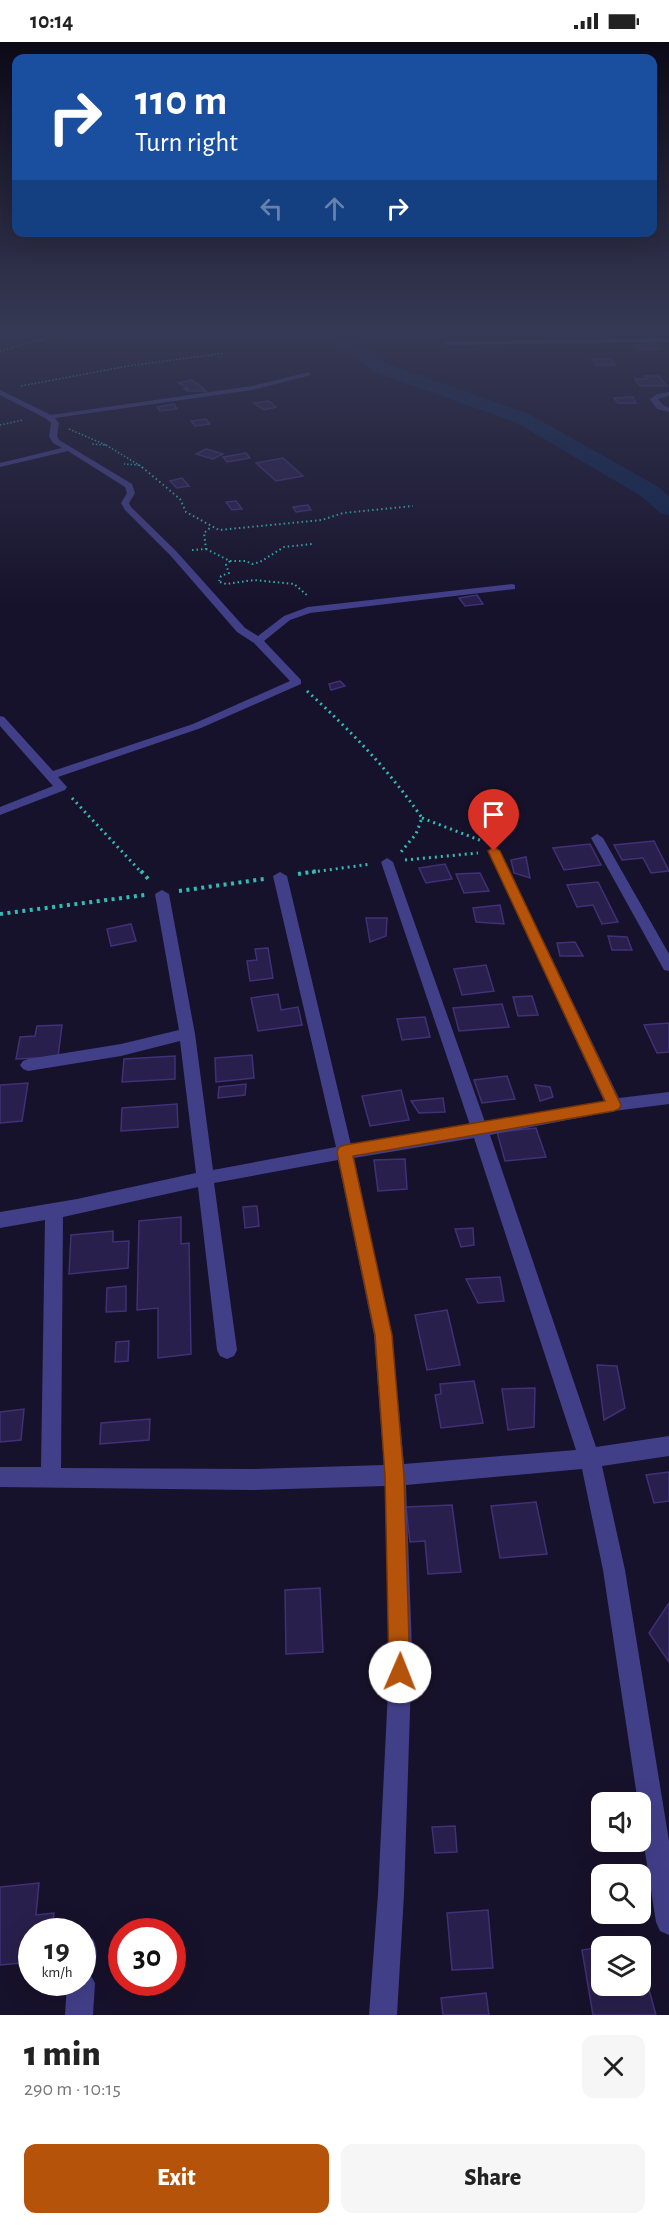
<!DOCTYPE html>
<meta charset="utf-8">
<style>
:root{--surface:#fff;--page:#f6f6f6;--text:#222;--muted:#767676;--accent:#b45309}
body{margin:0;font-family:"Alegreya Sans",sans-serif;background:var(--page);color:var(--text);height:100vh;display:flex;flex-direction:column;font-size:22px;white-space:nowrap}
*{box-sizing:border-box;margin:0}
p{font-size:20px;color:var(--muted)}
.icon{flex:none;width:33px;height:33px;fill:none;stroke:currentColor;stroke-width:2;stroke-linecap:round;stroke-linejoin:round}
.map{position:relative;height:1973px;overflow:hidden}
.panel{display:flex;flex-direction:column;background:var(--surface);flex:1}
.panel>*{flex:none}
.top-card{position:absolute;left:12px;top:12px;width:645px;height:183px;border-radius:12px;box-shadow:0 6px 24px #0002;background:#1a4fa0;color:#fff;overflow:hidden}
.controls{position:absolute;left:591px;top:1750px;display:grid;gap:12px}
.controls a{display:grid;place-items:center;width:60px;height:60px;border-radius:12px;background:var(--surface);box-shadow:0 6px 24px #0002;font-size:30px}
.speed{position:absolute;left:18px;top:1876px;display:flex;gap:12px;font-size:30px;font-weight:700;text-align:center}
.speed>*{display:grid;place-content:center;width:78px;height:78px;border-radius:50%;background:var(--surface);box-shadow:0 6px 24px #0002;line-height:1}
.speed small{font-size:15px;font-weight:400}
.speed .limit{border:9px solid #d22;background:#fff;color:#111}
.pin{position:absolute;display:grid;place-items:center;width:51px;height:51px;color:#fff;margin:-62px -26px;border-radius:50% 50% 50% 0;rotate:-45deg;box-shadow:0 0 6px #0007}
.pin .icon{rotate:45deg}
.me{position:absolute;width:66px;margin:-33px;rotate:1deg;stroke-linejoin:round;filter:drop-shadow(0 0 4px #0008)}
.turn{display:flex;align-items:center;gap:21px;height:126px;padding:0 24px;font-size:27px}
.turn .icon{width:78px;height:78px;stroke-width:2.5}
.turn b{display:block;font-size:42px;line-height:51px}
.lanes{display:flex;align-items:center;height:57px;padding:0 24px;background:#0003;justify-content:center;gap:30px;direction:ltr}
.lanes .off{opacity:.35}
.round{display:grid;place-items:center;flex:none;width:63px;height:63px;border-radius:12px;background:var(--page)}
.head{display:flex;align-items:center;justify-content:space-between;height:102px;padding:0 24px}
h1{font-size:36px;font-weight:800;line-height:45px}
.cta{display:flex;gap:12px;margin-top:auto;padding:12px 24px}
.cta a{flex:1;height:69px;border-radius:12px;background:var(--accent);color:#fff;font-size:24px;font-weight:800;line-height:69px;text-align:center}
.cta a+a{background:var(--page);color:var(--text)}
.status{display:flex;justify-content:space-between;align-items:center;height:42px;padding:0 30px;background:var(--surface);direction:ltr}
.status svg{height:16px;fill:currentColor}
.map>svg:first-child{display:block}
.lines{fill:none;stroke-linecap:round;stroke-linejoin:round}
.river{fill:#0f254d;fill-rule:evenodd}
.building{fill:#281f4c;stroke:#403177;stroke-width:1.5}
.path-far3{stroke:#34bbb4;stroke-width:1.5;stroke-dasharray:1.5 2;stroke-linecap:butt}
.path-far2{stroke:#34bbb4;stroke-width:2;stroke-dasharray:1.5 3;stroke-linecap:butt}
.path-far1{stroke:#34bbb4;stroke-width:3;stroke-dasharray:2 4;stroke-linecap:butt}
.path{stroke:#34bbb4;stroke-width:4;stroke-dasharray:3 4.5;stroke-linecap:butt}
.minor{fill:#423f89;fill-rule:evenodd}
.route{fill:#b45309;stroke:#753606;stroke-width:1.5}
</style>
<div class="status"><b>10:14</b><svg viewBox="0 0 49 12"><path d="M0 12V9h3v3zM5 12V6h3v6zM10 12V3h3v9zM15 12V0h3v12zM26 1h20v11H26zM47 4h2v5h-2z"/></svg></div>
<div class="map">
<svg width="669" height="1973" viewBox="0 0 669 1973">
<rect width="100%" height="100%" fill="#17122b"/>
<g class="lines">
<!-- river -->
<polygon class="river" points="319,288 340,288 388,322 529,372 657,444 669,454 669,473 660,471 641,454 515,380 374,330"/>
</g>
<!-- building -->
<g class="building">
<polygon points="657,302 660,307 638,307 635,303"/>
<polygon points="592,317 611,317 615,323 597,323"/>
<polygon points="645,334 659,334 667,344 640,344 635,337 647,337"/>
<polygon points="191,338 198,342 206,349 187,349 184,347 188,347 179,341"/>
<polygon points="633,355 636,361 618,361 614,356"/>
<polygon points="269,359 276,365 264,368 254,361"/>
<polygon points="174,362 177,367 160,369 157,365"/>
<polygon points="206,377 210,382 195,384 191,379"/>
<polygon points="206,407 223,412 213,417 196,412"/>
<polygon points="246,411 250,416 227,420 223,415"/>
<polygon points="283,416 303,434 276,439 256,421"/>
<polygon points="182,436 189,444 177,446 170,439"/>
<polygon points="236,459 242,467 232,468 226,460"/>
<polygon points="308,463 311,468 296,470 293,465"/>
<polygon points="477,553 483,562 465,564 459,556"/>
<polygon points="340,639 345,644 331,648 329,642"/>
<polygon points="654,799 669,829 651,831 643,816 622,818 614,803"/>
<polygon points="590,802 601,823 564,828 553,806"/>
<polygon points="526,815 530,836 514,831 511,818"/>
<polygon points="445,822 452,837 426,841 419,826"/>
<polygon points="480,831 489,849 464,851 456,832"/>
<polygon points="598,840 618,880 602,882 593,863 577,865 567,843"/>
<polygon points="500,863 504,882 476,880 473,866"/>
<polygon points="366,876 387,876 386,894 370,900"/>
<polygon points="131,882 136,899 111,904 107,887"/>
<polygon points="608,894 627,895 632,908 612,908"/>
<polygon points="575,900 583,914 560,914 557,901"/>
<polygon points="268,906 273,936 250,939 247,919 257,918 255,907"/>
<polygon points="486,923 494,949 462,953 454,927"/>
<polygon points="278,952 281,968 298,965 302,983 258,989 251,956"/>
<polygon points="532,954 538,973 518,974 513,955"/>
<polygon points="502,962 509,985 459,989 453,966"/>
<polygon points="425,975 430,995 402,998 397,977"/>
<polygon points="669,981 669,1010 657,1011 644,983"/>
<polygon points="62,983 58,1015 16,1017 20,995 35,994 37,984"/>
<polygon points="252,1013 254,1036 216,1040 215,1016"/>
<polygon points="175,1014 175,1037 122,1040 124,1017"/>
<polygon points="507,1034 515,1057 482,1061 474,1038"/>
<polygon points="28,1041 22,1079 0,1081 0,1043"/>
<polygon points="246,1042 245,1053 218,1056 219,1045"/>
<polygon points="535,1043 550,1045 553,1055 540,1059"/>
<polygon points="401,1048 409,1078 370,1084 362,1054"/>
<polygon points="443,1056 445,1070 419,1071 411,1059"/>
<polygon points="177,1062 178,1085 121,1089 122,1066"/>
<polygon points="536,1086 546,1115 505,1119 497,1090"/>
<polygon points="405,1117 407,1147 378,1149 374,1118"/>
<polygon points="257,1164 259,1184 245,1186 243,1165"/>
<polygon points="181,1175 181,1202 189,1201 191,1312 158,1316 158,1266 137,1268 139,1179"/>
<polygon points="473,1186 474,1203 461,1205 455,1187"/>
<polygon points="113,1189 113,1200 129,1199 128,1226 69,1232 71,1193"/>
<polygon points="500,1235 504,1259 478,1261 466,1237"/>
<polygon points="126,1244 126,1269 106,1270 107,1246"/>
<polygon points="447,1268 460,1323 427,1328 415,1273"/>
<polygon points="129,1299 128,1319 115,1320 116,1300"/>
<polygon points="597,1323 617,1324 625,1366 604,1378"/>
<polygon points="474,1339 483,1381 441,1386 435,1353 441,1352 440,1342"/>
<polygon points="535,1346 534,1385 508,1388 502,1347"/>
<polygon points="24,1367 21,1398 0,1400 0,1370"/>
<polygon points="150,1377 149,1398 100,1402 101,1381"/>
<polygon points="669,1430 669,1459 654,1461 646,1433"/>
<polygon points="536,1460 547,1512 500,1516 491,1464"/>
<polygon points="452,1463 461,1530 428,1532 425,1499 410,1500 406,1465"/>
<polygon points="320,1546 323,1610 286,1612 285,1548"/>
<polygon points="669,1561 669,1620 649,1591"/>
<polygon points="455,1784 457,1810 435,1811 432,1785"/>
<polygon points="39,1841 36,1873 54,1871 52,1890 32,1890 32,1920 0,1923 0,1845"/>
<polygon points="488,1868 493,1926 452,1928 447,1871"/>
<polygon points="636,1899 638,1905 602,1905 602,1944 640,1944 640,1915 656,1973 593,1973 582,1908"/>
<polygon points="486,1951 489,1973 443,1973 441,1956"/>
</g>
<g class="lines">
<!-- path-far3 -->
<g class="path-far3">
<polyline points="0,309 72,289"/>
<polyline points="21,344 128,324 225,311"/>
<polyline points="0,383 23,378"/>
<polyline points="69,387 106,403 91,402"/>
<polyline points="106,403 139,423 124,422"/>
<polyline points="139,423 144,427"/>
</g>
<!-- path-far2 -->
<g class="path-far2">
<polyline points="142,425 180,457 186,470 219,488 322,478 343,471 413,464"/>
<polyline points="206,507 230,519 226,523 229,531 221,534 219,539"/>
<polyline points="192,508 206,507 204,491 211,485"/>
<polyline points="230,519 246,519 252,522 260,520 284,505 312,502"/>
<polyline points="220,540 226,542 254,538 294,542 308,554"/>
</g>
<!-- path-far1 -->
<g class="path-far1">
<path d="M307 649C350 688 389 728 422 776L416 792 400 811"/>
<polyline points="72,756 142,831"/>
<polyline points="422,776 482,799"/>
<polyline points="405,818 478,811"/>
<polyline points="306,831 371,822"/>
</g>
<!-- path -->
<g class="path">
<polyline points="141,829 151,840"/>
<polyline points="298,832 317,829"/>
<polyline points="179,849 264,837"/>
<polyline points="0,872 145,853"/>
</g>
<!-- minor -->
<g class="minor">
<polygon points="669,296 669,300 446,303 443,301 446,299"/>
<polygon points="309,330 311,333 252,348 55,376 59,381 57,394 59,398 132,442 135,451 129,461 131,465 176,509 245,586 258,594 284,574 308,565 512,542 515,543 515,547 310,571 290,578 264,599 301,638 301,642 201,686 58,735 67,745 65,748 0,773 0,765 53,744 0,684 0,674 4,675 53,729 193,682 290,639 254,601 237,590 170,513 125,468 121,461 127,451 125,445 68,409 0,425 0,421 62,406 53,401 49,394 51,381 47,377 0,353 0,348 51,373 252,344"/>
<polygon points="669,350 669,354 658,357 663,363 669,366 669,370 657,367 650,357 657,352"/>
<polygon points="597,792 603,796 669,912 669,929 664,928 591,796"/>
<path d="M494 805 500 809 619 1056 669 1050V1062L614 1069 490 1093 596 1405 669 1394V1414L602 1424 625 1528 669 1799V1893L660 1889 656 1880 640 1778V1761H638L603 1528 582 1427 406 1443 412 1608 404 1852 397 1973H369L378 1852 390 1608 385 1444 252 1448 0 1445V1425H41L45 1178 0 1186V1170L77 1157 196 1131 180 999 121 1014 28 1029 23 1027 20 1023 23 1019 28 1017 121 1002 179 988 155 852 162 848 169 852 195 992 213 1128 336 1105 273 834 280 830 287 834 351 1103 470 1083 381 820 387 816 393 820 485 1080 604 1059 488 809ZM474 1096 576 1408 404 1422 392 1293 354 1116ZM338 1118 374 1293 384 1423 252 1427 61 1426 63 1175 198 1145 217 1308 220 1314 227 1317 234 1314 237 1308 214 1141Z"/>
<path d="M82 1893 93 1897C99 1909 97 1921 91 1934L95 1941 93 1973H65L67 1941H82Z"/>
</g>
</g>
<!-- sky -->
<linearGradient id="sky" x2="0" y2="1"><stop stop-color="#0d0a18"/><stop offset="0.51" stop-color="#363955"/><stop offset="1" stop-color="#363955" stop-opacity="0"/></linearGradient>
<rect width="669" height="564" fill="url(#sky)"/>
<!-- route -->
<polygon class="route" points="494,805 500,809 621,1063 619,1067 614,1069 353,1114 392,1293 404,1434 410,1630 407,1638 400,1641 392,1638 389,1630 385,1434 375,1293 337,1110 339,1105 345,1103 605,1059 488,809"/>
</svg>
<div class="controls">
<a><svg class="icon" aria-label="sound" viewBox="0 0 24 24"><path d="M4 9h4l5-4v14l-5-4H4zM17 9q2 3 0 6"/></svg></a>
<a><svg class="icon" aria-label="search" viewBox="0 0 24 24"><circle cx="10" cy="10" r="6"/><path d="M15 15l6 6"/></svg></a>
<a><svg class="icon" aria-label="layers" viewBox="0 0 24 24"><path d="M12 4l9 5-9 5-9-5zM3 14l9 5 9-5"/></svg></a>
</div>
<div class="speed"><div>19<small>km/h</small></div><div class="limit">30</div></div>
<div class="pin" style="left:494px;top:809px;background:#d93025"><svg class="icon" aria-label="arrive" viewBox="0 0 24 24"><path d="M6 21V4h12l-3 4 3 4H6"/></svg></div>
<svg class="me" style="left:400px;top:1630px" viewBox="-20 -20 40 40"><circle r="19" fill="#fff"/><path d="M0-13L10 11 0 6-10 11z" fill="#b45309"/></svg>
<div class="top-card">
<div class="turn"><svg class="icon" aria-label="right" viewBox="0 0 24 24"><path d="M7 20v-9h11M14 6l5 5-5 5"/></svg><div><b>110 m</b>Turn right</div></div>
<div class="lanes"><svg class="icon off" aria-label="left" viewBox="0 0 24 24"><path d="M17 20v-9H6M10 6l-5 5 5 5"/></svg><svg class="icon off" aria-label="ahead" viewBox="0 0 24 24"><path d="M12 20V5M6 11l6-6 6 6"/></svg><svg class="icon" aria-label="right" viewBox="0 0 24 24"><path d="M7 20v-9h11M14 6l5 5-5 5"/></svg></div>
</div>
</div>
<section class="panel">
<div class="head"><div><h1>1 min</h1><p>290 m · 10:15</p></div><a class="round"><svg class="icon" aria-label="close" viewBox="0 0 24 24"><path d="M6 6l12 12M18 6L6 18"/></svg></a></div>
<div class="cta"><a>Exit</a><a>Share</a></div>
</section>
